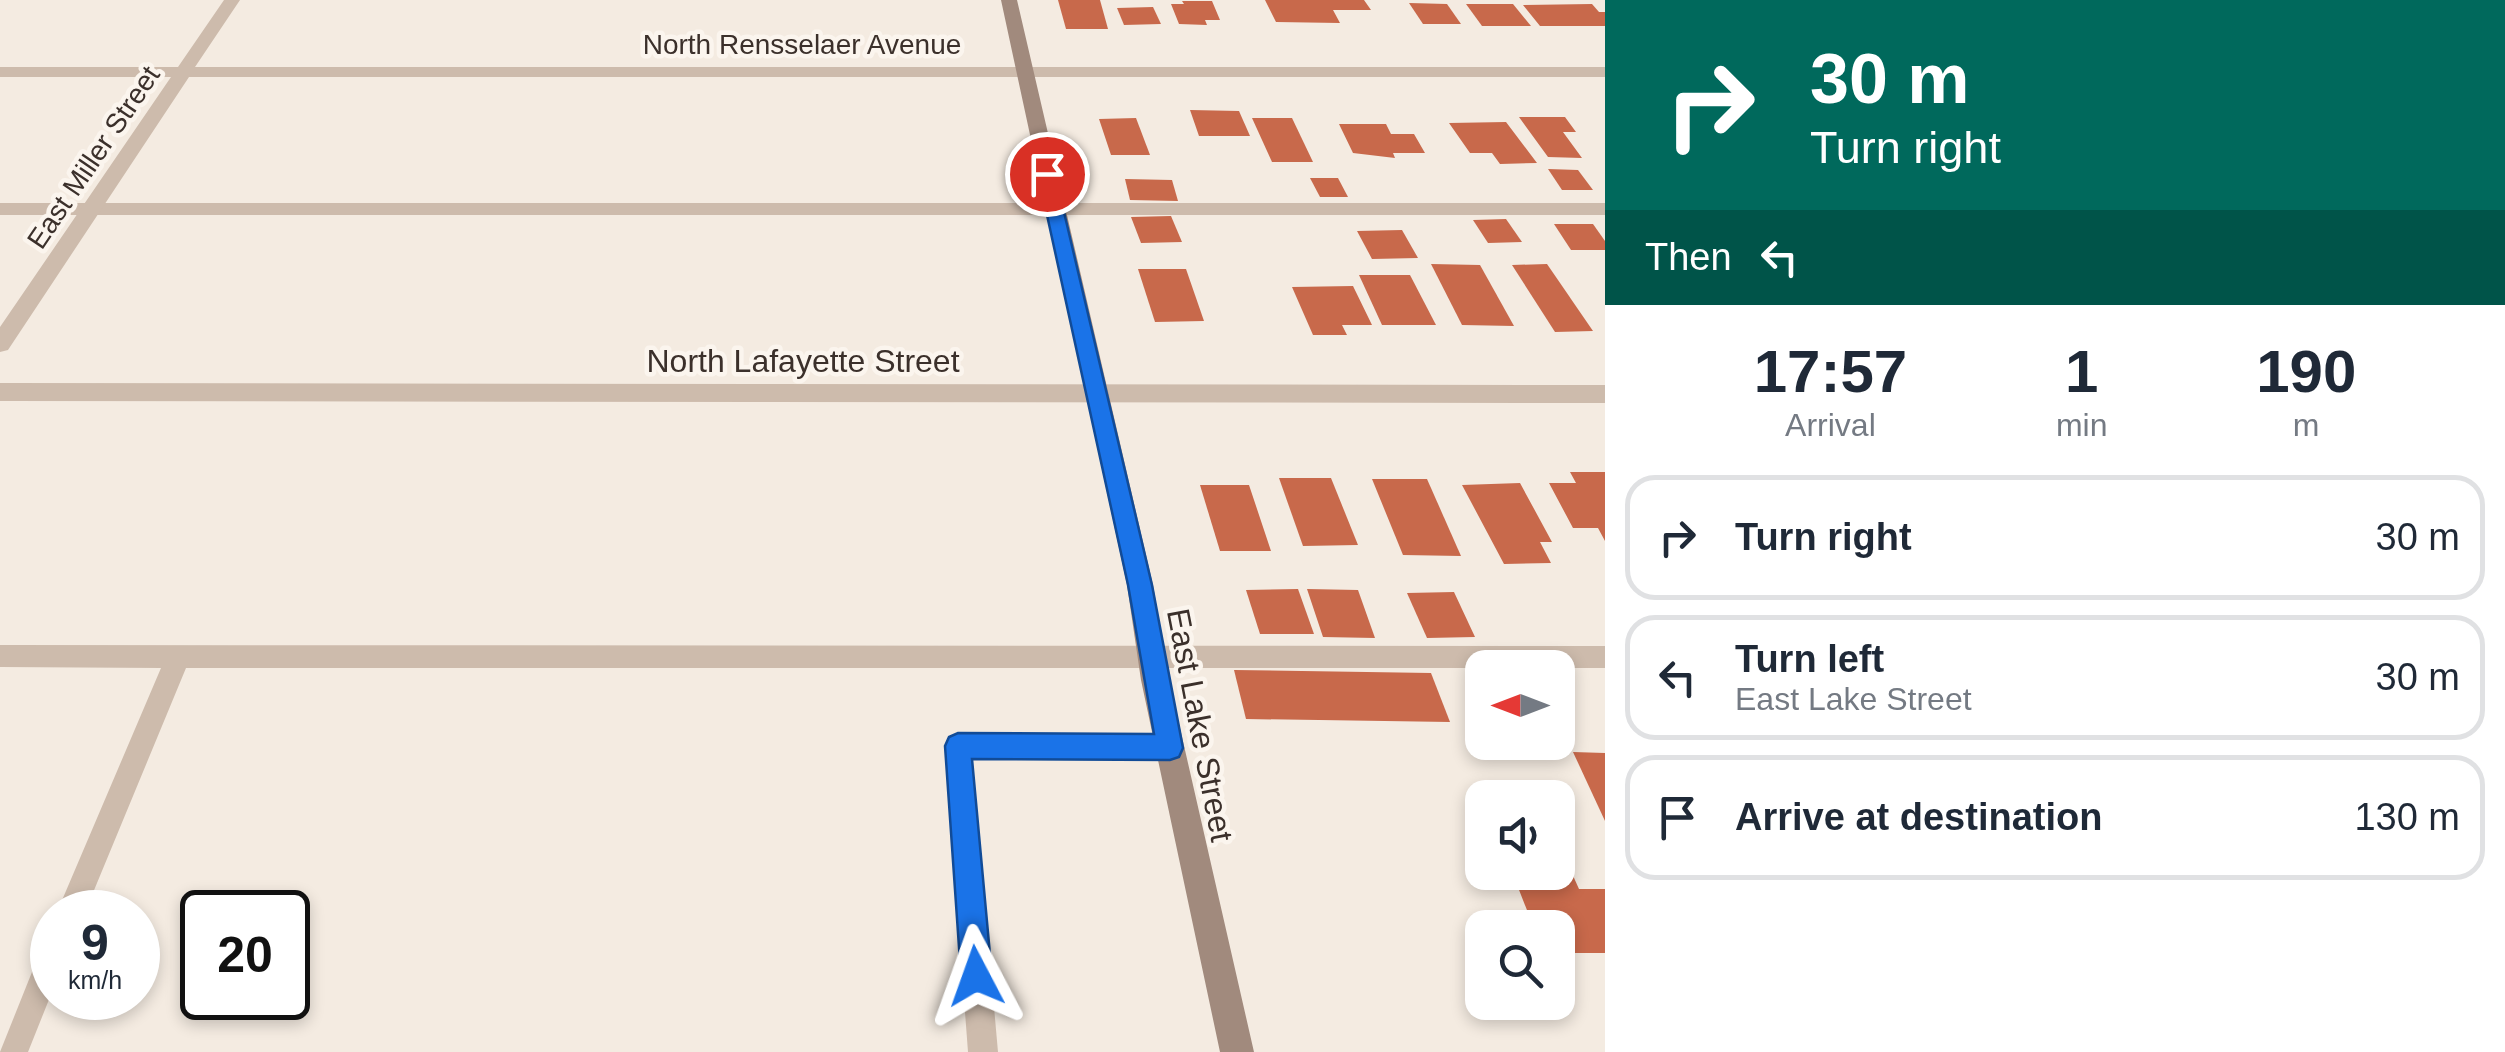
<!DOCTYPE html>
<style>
:root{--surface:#fff;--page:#f2f2f3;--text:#1f2937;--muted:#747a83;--line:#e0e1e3}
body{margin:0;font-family:Helvetica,sans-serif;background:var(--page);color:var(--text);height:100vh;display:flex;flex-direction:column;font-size:38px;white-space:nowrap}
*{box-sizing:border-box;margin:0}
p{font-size:32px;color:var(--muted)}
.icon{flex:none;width:55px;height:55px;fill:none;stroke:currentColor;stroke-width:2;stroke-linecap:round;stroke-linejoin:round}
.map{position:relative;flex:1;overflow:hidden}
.panel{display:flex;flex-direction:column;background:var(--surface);width:900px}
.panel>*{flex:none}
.banner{background:#00695c;color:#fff;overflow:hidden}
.needle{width:65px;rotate:270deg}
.controls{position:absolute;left:1465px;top:650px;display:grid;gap:20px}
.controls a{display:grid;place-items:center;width:110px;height:110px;border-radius:20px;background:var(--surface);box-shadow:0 5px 15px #0003;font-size:50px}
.speed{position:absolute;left:30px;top:890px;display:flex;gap:20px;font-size:50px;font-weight:700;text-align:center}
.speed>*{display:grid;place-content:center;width:130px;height:130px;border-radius:50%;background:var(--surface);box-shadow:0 5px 15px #0003;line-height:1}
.speed small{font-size:25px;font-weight:400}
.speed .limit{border:5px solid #111;border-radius:15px;background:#fff;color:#111}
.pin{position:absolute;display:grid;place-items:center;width:85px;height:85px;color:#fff;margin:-42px;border:5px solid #fff;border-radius:50%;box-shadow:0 2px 10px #0007}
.me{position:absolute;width:110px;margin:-55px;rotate:356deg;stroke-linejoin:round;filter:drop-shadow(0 0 8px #0008)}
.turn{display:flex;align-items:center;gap:35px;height:210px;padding:0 40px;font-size:45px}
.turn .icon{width:130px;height:130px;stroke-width:2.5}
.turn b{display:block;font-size:70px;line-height:85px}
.then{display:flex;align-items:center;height:95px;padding:0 40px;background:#0003;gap:20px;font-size:38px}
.eta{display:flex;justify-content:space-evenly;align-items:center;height:170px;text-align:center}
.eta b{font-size:60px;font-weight:600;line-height:70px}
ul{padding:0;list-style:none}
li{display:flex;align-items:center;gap:30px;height:125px;margin:0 20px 15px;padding:0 20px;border:5px solid var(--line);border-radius:30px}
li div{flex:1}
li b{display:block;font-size:38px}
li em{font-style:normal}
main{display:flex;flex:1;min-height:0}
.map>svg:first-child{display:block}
.building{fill:#c8694b}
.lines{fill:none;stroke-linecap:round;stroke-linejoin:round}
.lane{fill:#cdbbac;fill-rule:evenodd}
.street{fill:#cdbbac;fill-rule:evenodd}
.secondary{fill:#a18a7d;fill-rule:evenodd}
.route{fill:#1a73e8;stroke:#114b97;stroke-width:2.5}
.labels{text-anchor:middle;stroke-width:9;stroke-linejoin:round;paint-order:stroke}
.far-street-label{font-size:28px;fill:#3b302b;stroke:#fbf5ee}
.street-label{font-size:32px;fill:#3b302b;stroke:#fbf5ee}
</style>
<main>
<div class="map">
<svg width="1605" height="1052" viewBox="0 0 1605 1052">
<rect width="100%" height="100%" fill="#f4ebe1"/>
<!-- building -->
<g class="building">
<polygon points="1058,0 1100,0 1108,29 1066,29"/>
<polygon points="1265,0 1364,0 1371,10 1333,10 1340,23 1276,22"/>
<polygon points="1182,1 1212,1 1220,20 1205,20 1207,25 1179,24 1171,4 1184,4"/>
<polygon points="1409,3 1447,4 1461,24 1423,24"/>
<polygon points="1466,4 1513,4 1531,26 1482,26"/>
<polygon points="1592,4 1599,12 1605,12 1605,26 1540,26 1523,5"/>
<polygon points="1153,7 1161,24 1124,25 1117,8"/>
<polygon points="1190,110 1239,111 1250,136 1199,136"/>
<polygon points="1519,117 1565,117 1576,132 1563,132 1582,158 1548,157"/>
<polygon points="1136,118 1150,155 1111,155 1099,119"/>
<polygon points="1252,118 1292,118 1313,162 1272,162"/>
<polygon points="1506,122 1537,163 1500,164 1492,153 1470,153 1449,123"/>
<polygon points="1339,124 1386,124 1391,134 1414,134 1425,153 1393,153 1395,158 1353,153"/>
<polygon points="1548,169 1578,170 1593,190 1562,190"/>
<polygon points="1310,178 1338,178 1348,197 1320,197"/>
<polygon points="1125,179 1172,180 1178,201 1130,200"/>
<polygon points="1171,216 1182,242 1141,243 1131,217"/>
<polygon points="1506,219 1522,242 1488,243 1473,220"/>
<polygon points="1554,224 1593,224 1605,241 1605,250 1571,250"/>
<polygon points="1402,230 1418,258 1372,259 1357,231"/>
<polygon points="1431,264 1480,265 1514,326 1462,325"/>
<polygon points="1547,264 1593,331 1555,332 1512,265"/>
<polygon points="1138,269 1186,269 1204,321 1155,322"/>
<polygon points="1359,275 1410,275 1436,325 1382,325"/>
<polygon points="1353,286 1372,325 1342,325 1347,335 1313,335 1292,287"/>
<polygon points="1570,472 1605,472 1605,541 1598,528 1573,528 1549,483 1576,483"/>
<polygon points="1279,478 1331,478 1358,545 1303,546"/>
<polygon points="1372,479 1427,479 1461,556 1403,555"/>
<polygon points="1520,483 1552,542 1540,542 1551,563 1504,564 1462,485"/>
<polygon points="1200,485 1249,485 1271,551 1220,551"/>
<polygon points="1298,589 1314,634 1260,634 1246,590"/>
<polygon points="1307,589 1358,590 1375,638 1323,637"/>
<polygon points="1454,592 1475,637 1427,638 1407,593"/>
<polygon points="1234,670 1431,673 1450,722 1246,719"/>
<polygon points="1573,752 1605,753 1605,821"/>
<polygon points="1558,869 1570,869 1579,889 1605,889 1605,953 1558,953 1558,928 1534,928 1512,872 1558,872"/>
</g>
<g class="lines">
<!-- lane -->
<g class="lane">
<rect x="0" y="203" width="1605" height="12"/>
<polygon points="0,645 1605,646 1605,668 186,668 85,912 57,912 161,668 0,667"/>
<polygon points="958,733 1169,734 1178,738 1182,747 1178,756 1169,760 972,759 998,1052 968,1052 945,746 949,737"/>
<polygon points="52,942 52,992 28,1052 0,1052 42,947"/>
</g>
<!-- street -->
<g class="street">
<polygon points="224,0 240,0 195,67 1605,67 1605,77 189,77 8,350 0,352 0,327 171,77 0,77 0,67 178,67"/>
<polygon points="0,383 1605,385 1605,403 0,401"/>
</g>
<!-- secondary -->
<polygon class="secondary" points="1001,0 1017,0 1153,585 1169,680 1254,1052 1220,1052 1141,680 1127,585"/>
</g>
<!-- route -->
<polygon class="route" points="1047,169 1055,174 1152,585 1183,748 1179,757 1170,760 972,759 992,976 987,986 976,991 966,986 961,976 945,746 949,737 958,733 1154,734 1128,585 1038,174"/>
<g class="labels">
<!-- far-street labels -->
<g class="far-street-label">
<text x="802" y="54">North Rensselaer Avenue</text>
<text transform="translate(93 157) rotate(-56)" y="10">East Miller Street</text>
</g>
<!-- street labels -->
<g class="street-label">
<text x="803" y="372">North Lafayette Street</text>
<text transform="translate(1200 725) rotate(79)" y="11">East Lake Street</text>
</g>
</g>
</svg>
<div class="controls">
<a><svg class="needle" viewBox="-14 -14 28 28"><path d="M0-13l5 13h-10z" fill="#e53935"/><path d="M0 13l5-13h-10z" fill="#747a83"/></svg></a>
<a><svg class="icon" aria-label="sound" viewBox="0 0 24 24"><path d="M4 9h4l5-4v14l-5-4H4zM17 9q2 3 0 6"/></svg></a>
<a><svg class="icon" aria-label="search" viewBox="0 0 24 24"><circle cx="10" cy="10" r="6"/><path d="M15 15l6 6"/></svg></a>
</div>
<div class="speed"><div>9<small>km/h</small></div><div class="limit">20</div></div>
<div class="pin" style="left:1047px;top:174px;background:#d93025"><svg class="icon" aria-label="arrive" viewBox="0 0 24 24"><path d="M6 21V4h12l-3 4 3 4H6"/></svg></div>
<svg class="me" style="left:976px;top:976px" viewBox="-20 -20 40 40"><path d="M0-17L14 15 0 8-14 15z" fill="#1a73e8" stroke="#fff" stroke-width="4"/></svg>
</div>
<section class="panel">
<div class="banner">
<div class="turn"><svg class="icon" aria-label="right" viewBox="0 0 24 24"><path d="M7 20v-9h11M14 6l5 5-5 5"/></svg><div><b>30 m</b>Turn right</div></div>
<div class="then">Then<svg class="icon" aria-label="left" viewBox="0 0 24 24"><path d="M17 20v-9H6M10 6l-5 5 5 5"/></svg></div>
</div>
<div class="eta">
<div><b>17:57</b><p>Arrival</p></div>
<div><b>1</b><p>min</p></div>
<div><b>190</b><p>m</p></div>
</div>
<ul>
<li><svg class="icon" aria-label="right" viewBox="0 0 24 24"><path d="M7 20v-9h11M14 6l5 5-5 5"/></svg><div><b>Turn right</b></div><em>30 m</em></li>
<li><svg class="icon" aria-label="left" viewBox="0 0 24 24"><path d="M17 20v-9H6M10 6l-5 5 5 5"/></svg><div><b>Turn left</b><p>East Lake Street</p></div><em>30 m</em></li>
<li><svg class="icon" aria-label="arrive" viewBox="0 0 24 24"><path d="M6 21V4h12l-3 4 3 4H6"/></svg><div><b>Arrive at destination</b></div><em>130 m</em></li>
</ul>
</section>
</main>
